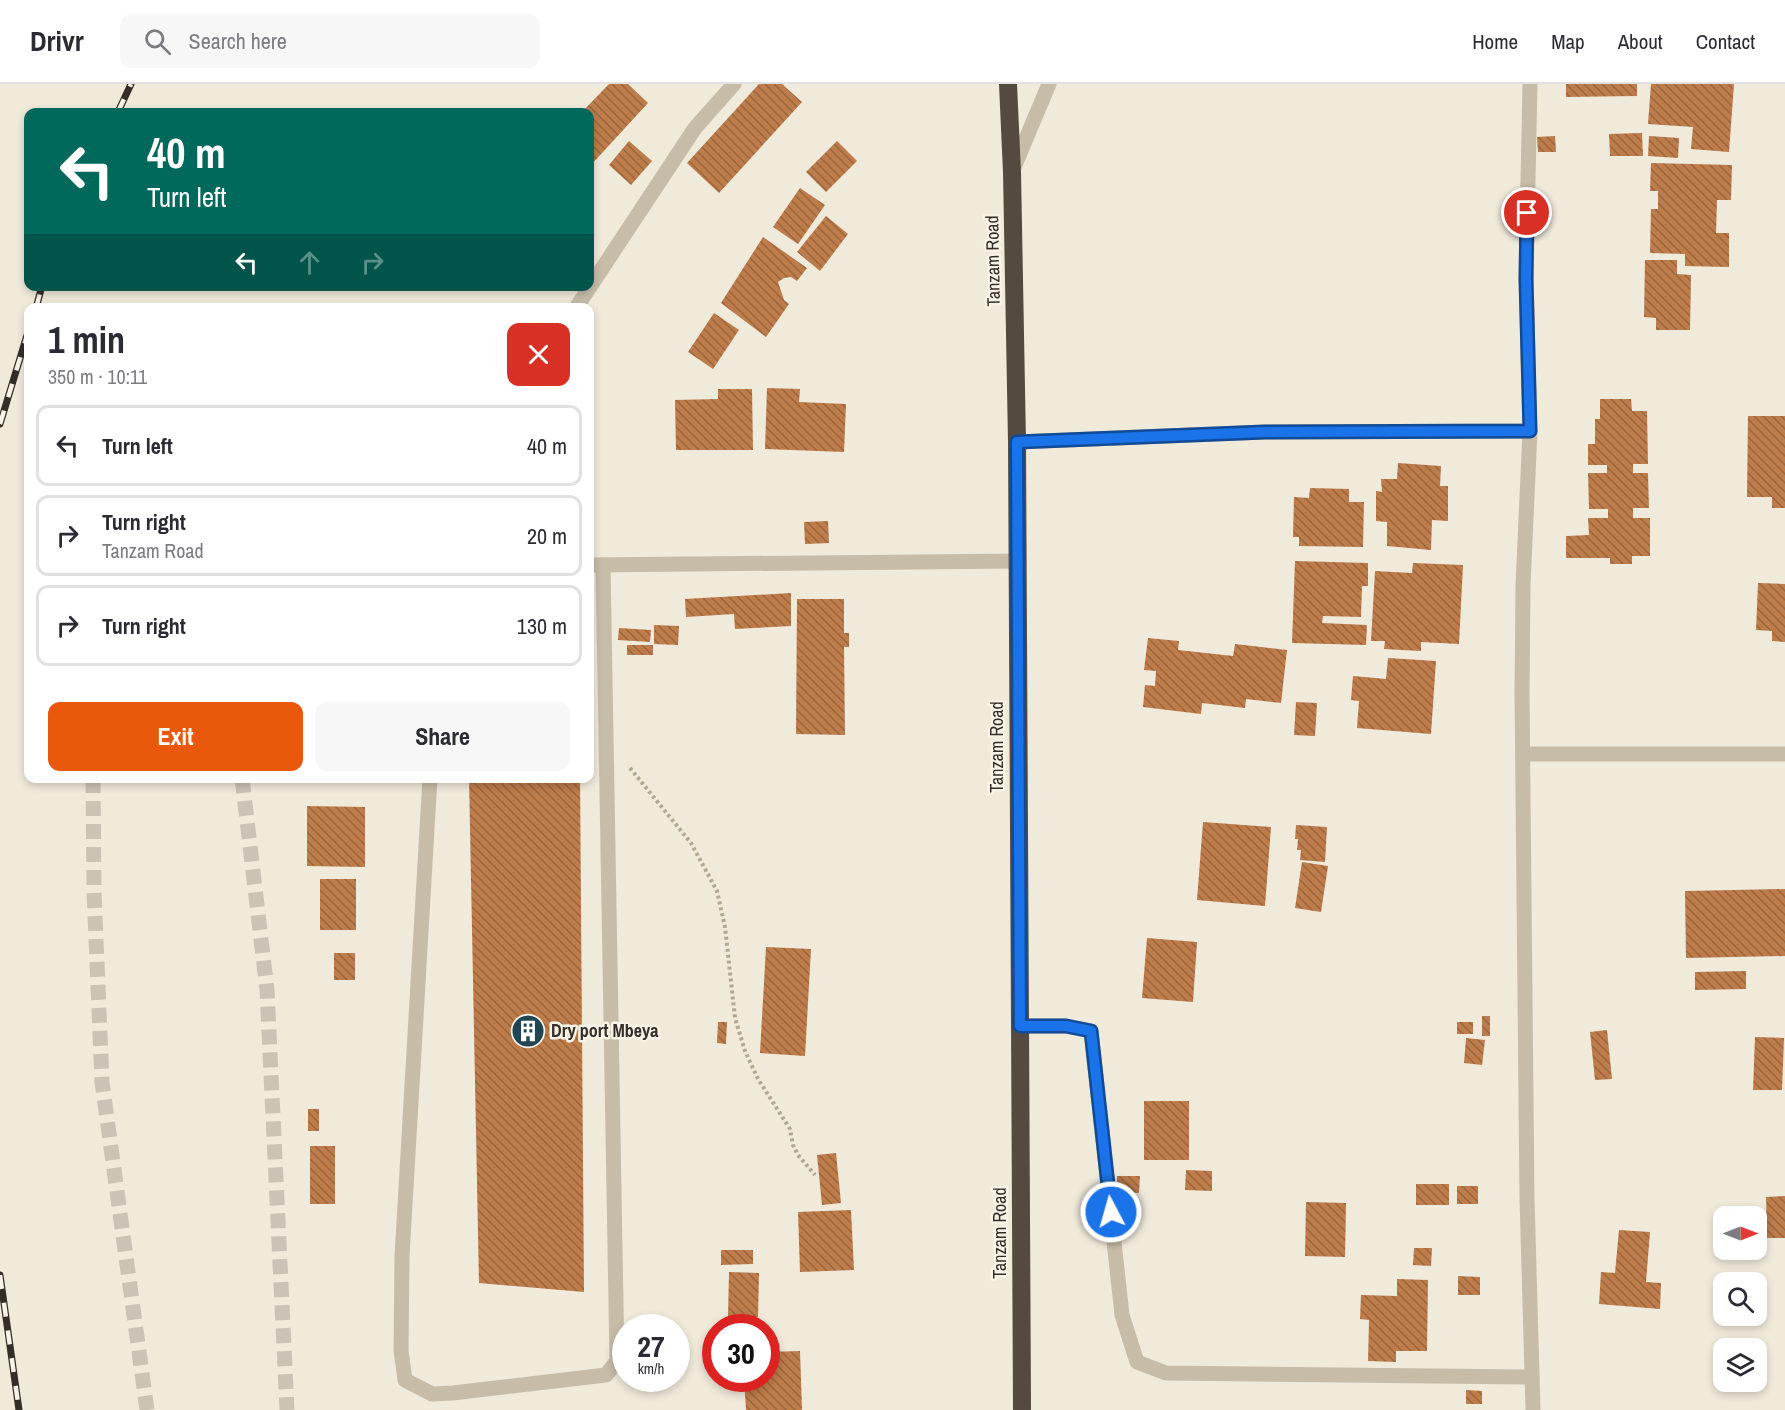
<!DOCTYPE html>
<meta charset="utf-8">
<style>
:root{--surface:#fff;--page:#f7f7f7;--text:#2b2b33;--muted:#7c7c81;--line:#e1e1e2;--accent:#ea580c}
body{margin:0;font-family:"Archivo Narrow",sans-serif;background:var(--page);color:var(--text);height:100vh;display:flex;flex-direction:column;font-size:22px;white-space:nowrap}
*{box-sizing:border-box;margin:0}
p{font-size:20px;color:var(--muted)}
.icon{flex:none;width:33px;height:33px;fill:none;stroke:currentColor;stroke-width:2;stroke-linecap:round;stroke-linejoin:round}
.map{position:relative;flex:1;overflow:hidden}
.sheet{position:absolute;left:24px;top:219px;width:570px;height:480px;display:flex;flex-direction:column;background:var(--surface);border-radius:12px;box-shadow:0 3px 9px #0003}
.sheet>*{flex:none}
.top-card{position:absolute;left:24px;top:24px;width:570px;height:183px;border-radius:12px;box-shadow:0 3px 9px #0003;background:#00695c;color:#fff;overflow:hidden}
.needle{width:39px;rotate:90deg}
.tools{position:absolute;left:1713px;top:1122px;display:grid;gap:12px}
.tools a{display:grid;place-items:center;width:54px;height:54px;border-radius:12px;background:var(--surface);box-shadow:0 3px 9px #0003;font-size:30px}
.speed{position:absolute;left:612px;top:1230px;display:flex;gap:12px;font-size:30px;font-weight:700;text-align:center}
.speed>*{display:grid;place-content:center;width:78px;height:78px;border-radius:50%;background:var(--surface);box-shadow:0 3px 9px #0003;line-height:1}
.speed small{font-size:15px;font-weight:400}
.speed .limit{border:9px solid #d22;background:#fff;color:#111}
.pin{position:absolute;display:grid;place-items:center;width:51px;height:51px;color:#fff;margin:-26px;border:3px solid #fff;border-radius:50%;box-shadow:0 2px 6px #0007}
.me{position:absolute;width:66px;margin:-33px;rotate:354deg;stroke-linejoin:round;filter:drop-shadow(0 0 4px #0008)}
.turn{display:flex;align-items:center;gap:21px;height:126px;padding:0 24px;font-size:27px}
.turn .icon{width:78px;height:78px;stroke-width:2.5}
.turn b{display:block;font-size:42px;line-height:51px}
.lanes{display:flex;align-items:center;height:57px;padding:0 24px;background:#0003;justify-content:center;gap:30px;direction:ltr}
.lanes .off{opacity:.35}
.round{display:grid;place-items:center;flex:none;width:63px;height:63px;border-radius:12px;background:var(--page)}
.headline{display:flex;align-items:center;justify-content:space-between;height:102px;padding:0 24px}
h1{font-size:36px;font-weight:700;line-height:45px}
.button{display:flex;gap:12px;margin-top:auto;padding:12px 24px}
.button a{flex:1;height:69px;border-radius:12px;background:var(--accent);color:#fff;font-size:24px;font-weight:700;line-height:69px;text-align:center}
.button a+a{background:var(--page);color:var(--text)}
ul{padding:0;list-style:none}
li{display:flex;align-items:center;gap:18px;height:81px;margin:0 12px 9px;padding:0 12px;border:3px solid var(--line);border-radius:12px}
li div{flex:1}
li b{display:block;font-size:22px}
li em{font-style:normal}
header{display:flex;align-items:center;gap:36px;box-sizing:border-box;height:84px;padding:0 30px;background:var(--surface);border-bottom:2px solid var(--line)}
header strong{font-size:28px}
nav{display:flex;gap:33px;margin-inline-start:auto;font-size:21px}
.search{width:420px;height:54px;background:var(--page);display:flex;align-items:center;gap:15px;box-sizing:border-box;padding:0 21px;border-radius:12px;color:var(--muted);font-size:22px}
.map>svg:first-child{display:block}
.building{fill:url(#building-back-hatch)}
.lines{fill:none;stroke-linecap:round;stroke-linejoin:round}
.minor-tunnel{stroke:#cac4b7;stroke-width:15;stroke-dasharray:15 8;stroke-linecap:butt}
.path{stroke:#b3a692;stroke-width:4;stroke-dasharray:3 3;stroke-linecap:butt}
.minor{stroke:#c7bca8;stroke-width:15}
.highway{stroke:#544a3f;stroke-width:18}
.rail-casing{stroke:#342e28;stroke-width:7}
.rail{stroke:#f8f3e7;stroke-width:4.5;stroke-dasharray:14;stroke-linecap:butt}
.route-casing{stroke:#114b97;stroke-width:15}
.route{stroke:#1a73e8;stroke-width:10}
.labels{text-anchor:middle;stroke-width:5;stroke-linejoin:round;paint-order:stroke}
.street-label{font-size:18px;fill:#342e28;stroke:#f8f3e7}
.poi-label{font-size:18px;font-weight:bold;fill:#342e28;stroke:#f8f3e7;text-anchor:start}
</style>
<header>
<strong>Drivr</strong>
<div class="search"><svg class="icon" aria-label="search" viewBox="0 0 24 24"><circle cx="10" cy="10" r="6"/><path d="M15 15l6 6"/></svg>Search here</div>
<nav><a>Home</a><a>Map</a><a>About</a><a>Contact</a></nav>
</header>
<div class="map">
<svg width="1785" height="1326" viewBox="0 0 1785 1326">
<defs>
<pattern id="building-back-hatch" width="6" height="6" patternUnits="userSpaceOnUse" patternTransform="scale(1.5)"><rect width="6" height="6" fill="#be7c4b"/><path d="M-1 5l2 2M0 0l6 6M5-1l2 2" fill="none" stroke="#9b663e"/></pattern>
</defs>
<rect width="100%" height="100%" fill="#f0eadb"/>
<!-- building -->
<g class="building">
<polygon points="609,0 628,0 648,19 590,82 590,28 582,28"/>
<polygon points="759,0 782,0 802,18 719,109 687,79"/>
<polygon points="1566,0 1637,0 1637,12 1566,13"/>
<polygon points="1651,0 1734,0 1729,68 1691,65 1693,43 1648,40"/>
<polygon points="1642,49 1643,72 1610,72 1609,50"/>
<polygon points="1555,52 1556,68 1538,68 1537,53"/>
<polygon points="1649,52 1679,54 1678,74 1648,72"/>
<polygon points="629,57 652,77 631,101 609,81"/>
<polygon points="837,57 857,77 826,108 806,88"/>
<polygon points="1651,79 1732,81 1731,116 1717,116 1716,149 1729,149 1729,183 1685,182 1685,170 1650,169 1651,125 1658,125 1658,107 1650,107"/>
<polygon points="800,104 825,121 798,160 773,143"/>
<polygon points="826,132 848,150 820,187 797,168"/>
<polygon points="763,153 807,184 797,197 791,193 784,194 778,198 784,216 789,220 766,253 721,219"/>
<polygon points="1645,176 1677,176 1677,190 1691,191 1690,246 1656,246 1656,234 1644,233"/>
<polygon points="714,229 739,246 713,285 688,268"/>
<polygon points="767,304 800,305 799,318 846,320 844,368 765,365"/>
<polygon points="718,305 752,305 753,366 676,366 675,316 718,315"/>
<polygon points="1600,315 1631,315 1632,327 1647,327 1648,380 1633,380 1633,389 1648,389 1649,424 1633,424 1633,434 1650,434 1650,472 1632,472 1632,480 1610,480 1610,474 1566,474 1566,452 1589,451 1588,434 1608,434 1608,425 1589,425 1588,389 1607,389 1607,381 1588,381 1588,360 1595,360 1595,335 1600,335"/>
<polygon points="1748,332 1785,332 1785,424 1772,424 1772,413 1747,413"/>
<polygon points="1398,379 1441,382 1440,402 1448,402 1448,437 1432,436 1431,466 1387,462 1387,438 1376,437 1376,407 1382,408 1381,395 1397,395"/>
<polygon points="1310,404 1349,405 1349,418 1364,418 1363,463 1299,462 1299,453 1293,453 1294,413 1309,414"/>
<polygon points="828,437 829,459 805,460 804,438"/>
<polygon points="1295,477 1368,479 1368,502 1362,502 1361,533 1323,532 1322,539 1367,541 1366,561 1292,559"/>
<polygon points="1413,479 1463,481 1459,560 1421,558 1421,567 1384,565 1385,557 1371,557 1375,487 1412,489"/>
<polygon points="1758,499 1785,500 1785,558 1772,557 1772,547 1756,546"/>
<polygon points="791,509 791,542 735,545 734,530 686,533 685,515"/>
<polygon points="797,515 844,515 844,549 849,549 849,563 844,563 845,651 796,650"/>
<polygon points="654,541 679,542 678,561 654,560"/>
<polygon points="619,544 651,546 650,558 618,556"/>
<polygon points="1148,554 1179,557 1178,566 1233,572 1235,560 1287,566 1281,619 1246,615 1245,624 1202,619 1201,630 1143,623 1145,601 1155,602 1156,587 1144,586"/>
<rect x="627" y="561" width="26" height="10"/>
<polygon points="1388,574 1436,577 1431,650 1357,644 1359,617 1351,616 1353,592 1386,595"/>
<polygon points="1296,618 1317,619 1315,652 1294,651"/>
<polygon points="469,694 580,694 584,1208 479,1199"/>
<polygon points="307,722 365,723 365,783 307,782"/>
<polygon points="1203,738 1271,743 1265,822 1197,816"/>
<polygon points="1296,741 1327,743 1325,778 1300,776 1301,766 1297,766 1298,755 1295,755"/>
<polygon points="1302,778 1328,782 1321,828 1295,824"/>
<rect x="320" y="795" width="36" height="51"/>
<polygon points="1785,805 1785,872 1686,874 1685,807"/>
<polygon points="1147,854 1197,858 1193,918 1142,914"/>
<polygon points="766,863 811,865 805,972 760,969"/>
<rect x="334" y="869" width="21" height="27"/>
<polygon points="1746,887 1746,905 1695,906 1695,888"/>
<rect x="1482" y="932" width="8" height="20"/>
<polygon points="718,938 727,938 726,960 717,959"/>
<rect x="1457" y="938" width="16" height="12"/>
<polygon points="1607,946 1612,995 1595,996 1590,948"/>
<polygon points="1755,953 1784,954 1782,1006 1753,1006"/>
<polygon points="1466,954 1485,956 1482,981 1464,979"/>
<rect x="1144" y="1017" width="45" height="59"/>
<rect x="308" y="1025" width="11" height="22"/>
<rect x="310" y="1062" width="25" height="58"/>
<polygon points="836,1069 841,1119 822,1121 817,1071"/>
<polygon points="1186,1086 1212,1087 1212,1107 1185,1106"/>
<polygon points="1117,1092 1140,1092 1139,1109 1117,1108"/>
<rect x="1416" y="1100" width="33" height="21"/>
<rect x="1457" y="1102" width="21" height="18"/>
<polygon points="1785,1112 1785,1154 1767,1154 1766,1113"/>
<polygon points="1306,1118 1346,1119 1345,1173 1305,1172"/>
<polygon points="851,1126 854,1186 800,1188 798,1128"/>
<polygon points="1619,1146 1650,1148 1646,1198 1661,1199 1660,1225 1599,1220 1601,1188 1615,1189"/>
<polygon points="1414,1164 1432,1164 1431,1182 1413,1181"/>
<polygon points="721,1166 753,1166 753,1180 721,1181"/>
<polygon points="729,1188 759,1189 758,1233 728,1233"/>
<polygon points="1458,1192 1480,1193 1480,1211 1458,1211"/>
<polygon points="1397,1195 1428,1196 1427,1267 1396,1267 1396,1278 1368,1277 1369,1236 1360,1235 1361,1211 1397,1212"/>
<polygon points="800,1267 802,1326 746,1326 744,1294 766,1294 766,1268"/>
<polygon points="1466,1306 1482,1307 1482,1320 1466,1320"/>
</g>
<g class="lines">
<!-- minor-tunnel -->
<g class="minor-tunnel">
<polyline points="93,694 94,807 102,998 147,1326"/>
<polyline points="242,694 267,906 287,1326"/>
</g>
<!-- path -->
<polyline class="path" points="630,684 691,759 717,807 725,843 735,934 745,967 758,995 790,1045 793,1061 798,1071 815,1091"/>
<!-- minor -->
<g class="minor">
<polyline points="1530,0 1526,195 1530,347 1523,501 1522,609 1527,1114 1533,1326"/>
<polyline points="1012,88 1049,0"/>
<polyline points="576,224 695,44 734,0"/>
<polyline points="1017,358 1265,348 1530,347"/>
<polyline points="590,481 1017,477"/>
<polyline points="1523,670 1785,670"/>
<polyline points="430,694 402,1172 401,1267 405,1296 432,1310 453,1309 606,1291 617,1277 603,481"/>
<polyline points="1020,942 1066,942 1091,947 1122,1231 1137,1278 1166,1289 1532,1293"/>
</g>
<!-- highway -->
<polyline class="highway" points="1008,0 1012,88 1017,358 1022,1326"/>
<defs>
<g id="rail">
<polyline points="118,28 131,0"/>
<polyline points="36,224 42,202"/>
<polyline points="0,340 28,248"/>
<polyline points="0,1191 19,1326"/>
</g>
</defs>
<!-- rail casing -->
<use href="#rail" class="rail-casing"/>
<!-- rail -->
<use href="#rail" class="rail"/>
</g>
<g class="lines">
<defs>
<polyline id="route" points="1111,1128 1091,947 1066,942 1020,942 1017,358 1265,348 1530,347 1526,195 1527,129"/>
</defs>
<!-- route casing -->
<use href="#route" class="route-casing"/>
<!-- route -->
<use href="#route" class="route"/>
</g>
<!-- icons -->
<defs>
<symbol id="building-disc" viewBox="-11 -11 22 22"><circle r="9.5" fill="#204653" stroke="#f8f3e7"/><path d="M-4-6H4V6H1V3H-1V6H-4ZM-2.5-4.3h1.7v1.8h-1.7ZM.8-4.3h1.7v1.8H.8ZM-2.5-1h1.7V.8h-1.7ZM.8-1h1.7V.8H.8Z" fill="#fff"/></symbol>
</defs>
<g fill-rule="evenodd">
<use href="#building-disc" x="509" y="928" width="38" height="38"/>
</g>
<g class="labels">
<!-- street labels -->
<g class="street-label">
<text transform="translate(993 177) rotate(-91)" y="6">Tanzam Road</text>
<text transform="translate(997 663) rotate(-90)" y="6">Tanzam Road</text>
<text transform="translate(1000 1149) rotate(-90)" y="6">Tanzam Road</text>
</g>
<!-- poi labels -->
<g class="poi-label">
<text x="551" y="953">Dry port Mbeya</text>
</g>
</g>
</svg>
<div class="tools">
<a><svg class="needle" viewBox="-14 -14 28 28"><path d="M0-13l5 13h-10z" fill="#e53935"/><path d="M0 13l5-13h-10z" fill="#7c7c81"/></svg></a>
<a><svg class="icon" aria-label="search" viewBox="0 0 24 24"><circle cx="10" cy="10" r="6"/><path d="M15 15l6 6"/></svg></a>
<a><svg class="icon" aria-label="layers" viewBox="0 0 24 24"><path d="M12 4l9 5-9 5-9-5zM3 14l9 5 9-5"/></svg></a>
</div>
<div class="speed"><div>27<small>km/h</small></div><div class="limit">30</div></div>
<div class="pin" style="left:1527px;top:129px;background:#d93025"><svg class="icon" aria-label="arrive" viewBox="0 0 24 24"><path d="M6 21V4h12l-3 4 3 4H6"/></svg></div>
<svg class="me" style="left:1111px;top:1128px" viewBox="-20 -20 40 40"><circle r="17" fill="#1a73e8" stroke="#fff" stroke-width="3"/><path d="M0-11L8 9 0 5-8 9z" fill="#fff"/></svg>
<div class="top-card">
<div class="turn"><svg class="icon" aria-label="left" viewBox="0 0 24 24"><path d="M17 20v-9H6M10 6l-5 5 5 5"/></svg><div><b>40 m</b>Turn left</div></div>
<div class="lanes"><svg class="icon" aria-label="left" viewBox="0 0 24 24"><path d="M17 20v-9H6M10 6l-5 5 5 5"/></svg><svg class="icon off" aria-label="ahead" viewBox="0 0 24 24"><path d="M12 20V5M6 11l6-6 6 6"/></svg><svg class="icon off" aria-label="right" viewBox="0 0 24 24"><path d="M7 20v-9h11M14 6l5 5-5 5"/></svg></div>
</div>
<section class="sheet">
<div class="headline"><div><h1>1 min</h1><p>350 m · 10:11</p></div><a class="round" style="background:#d93025;color:#fff"><svg class="icon" aria-label="close" viewBox="0 0 24 24"><path d="M6 6l12 12M18 6L6 18"/></svg></a></div>
<ul>
<li><svg class="icon" aria-label="left" viewBox="0 0 24 24"><path d="M17 20v-9H6M10 6l-5 5 5 5"/></svg><div><b>Turn left</b></div><em>40 m</em></li>
<li><svg class="icon" aria-label="right" viewBox="0 0 24 24"><path d="M7 20v-9h11M14 6l5 5-5 5"/></svg><div><b>Turn right</b><p>Tanzam Road</p></div><em>20 m</em></li>
<li><svg class="icon" aria-label="right" viewBox="0 0 24 24"><path d="M7 20v-9h11M14 6l5 5-5 5"/></svg><div><b>Turn right</b></div><em>130 m</em></li>
</ul>
<div class="button"><a>Exit</a><a>Share</a></div>
</section>
</div>
